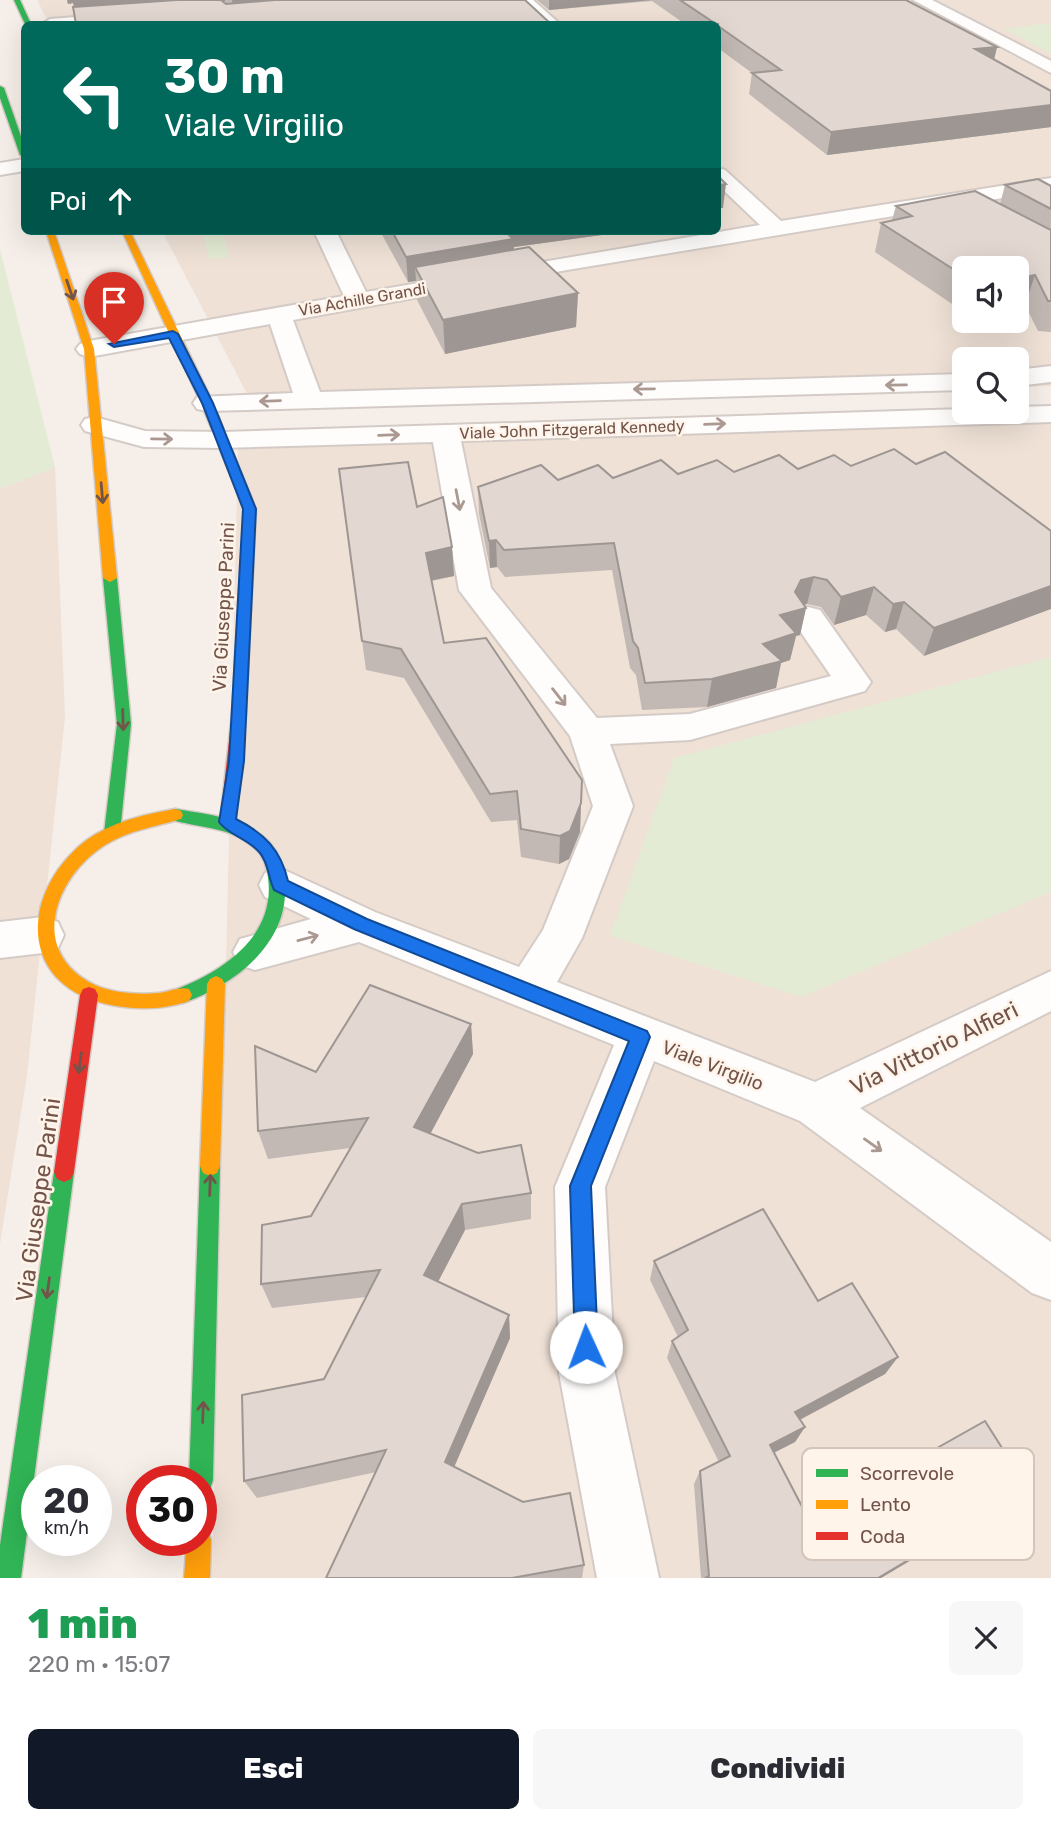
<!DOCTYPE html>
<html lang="it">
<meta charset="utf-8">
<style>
:root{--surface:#fff;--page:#f7f7f7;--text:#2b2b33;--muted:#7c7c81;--accent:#111827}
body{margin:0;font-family:Rubik,sans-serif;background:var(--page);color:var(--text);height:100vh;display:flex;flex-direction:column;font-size:26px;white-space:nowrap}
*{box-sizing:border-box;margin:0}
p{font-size:23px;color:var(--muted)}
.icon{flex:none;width:38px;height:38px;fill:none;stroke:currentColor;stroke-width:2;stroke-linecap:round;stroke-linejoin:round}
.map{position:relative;height:1578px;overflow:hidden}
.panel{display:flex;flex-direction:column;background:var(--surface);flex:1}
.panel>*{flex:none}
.banner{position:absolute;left:21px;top:21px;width:700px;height:214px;border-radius:10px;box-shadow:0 7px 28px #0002;background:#00695c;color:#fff;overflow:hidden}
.buttons{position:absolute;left:952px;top:256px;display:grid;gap:14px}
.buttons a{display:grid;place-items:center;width:77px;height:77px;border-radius:10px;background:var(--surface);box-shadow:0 7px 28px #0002;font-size:35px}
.speed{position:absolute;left:21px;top:1465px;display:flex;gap:14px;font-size:35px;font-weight:700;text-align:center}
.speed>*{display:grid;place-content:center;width:91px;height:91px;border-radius:50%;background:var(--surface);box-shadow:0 7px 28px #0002;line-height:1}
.speed small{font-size:18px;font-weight:400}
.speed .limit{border:10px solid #d22;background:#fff;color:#111}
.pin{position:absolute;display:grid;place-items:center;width:60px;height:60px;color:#fff;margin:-72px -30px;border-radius:50% 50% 50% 0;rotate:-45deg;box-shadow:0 0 7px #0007}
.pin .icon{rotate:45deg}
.me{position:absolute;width:77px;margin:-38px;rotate:358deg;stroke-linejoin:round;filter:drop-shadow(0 0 5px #0008)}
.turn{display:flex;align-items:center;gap:24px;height:147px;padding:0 28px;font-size:32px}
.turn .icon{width:91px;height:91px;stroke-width:2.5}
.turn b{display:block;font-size:49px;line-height:60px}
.then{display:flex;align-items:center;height:66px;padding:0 28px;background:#0003;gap:14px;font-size:26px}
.round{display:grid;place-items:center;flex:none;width:74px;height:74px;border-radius:10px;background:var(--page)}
.head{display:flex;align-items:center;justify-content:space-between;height:119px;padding:0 28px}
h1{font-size:42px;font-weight:800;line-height:52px;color:#1e9e55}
.primary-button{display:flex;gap:14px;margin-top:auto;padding:14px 28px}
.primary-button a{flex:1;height:80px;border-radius:10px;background:var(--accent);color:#fff;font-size:28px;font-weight:800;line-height:80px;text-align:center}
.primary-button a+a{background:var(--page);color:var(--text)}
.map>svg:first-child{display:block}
.residential{fill:#efe1d6;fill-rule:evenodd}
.green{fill:#e4ebd4}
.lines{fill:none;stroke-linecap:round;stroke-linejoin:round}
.street-casing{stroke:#d4cbc6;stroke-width:4}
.fast-casing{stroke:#d5cbc6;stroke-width:3}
.slow-casing{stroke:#d5cbc6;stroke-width:3}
.jam-casing{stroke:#d5cbc6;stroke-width:3}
.street{fill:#fefdfc;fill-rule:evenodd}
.fast{fill:#30b455;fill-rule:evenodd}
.slow{fill:#ff9f0a;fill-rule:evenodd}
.jam{fill:#e5322d;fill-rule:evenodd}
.wall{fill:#c2b9b4}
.shaded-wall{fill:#9e9692}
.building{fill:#e2d7d1;stroke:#9e9692;stroke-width:2}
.oneway{stroke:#73544a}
.oneway2{stroke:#ab9891}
.route{fill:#1a73e8;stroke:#114b97;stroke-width:2}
.labels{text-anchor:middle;stroke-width:5;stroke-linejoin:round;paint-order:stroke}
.far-street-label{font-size:16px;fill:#73544a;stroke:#fef4ea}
.street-label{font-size:19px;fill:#73544a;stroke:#fef4ea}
.near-street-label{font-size:23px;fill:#73544a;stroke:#fef4ea}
.key{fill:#fef4ea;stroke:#d4c4ba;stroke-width:2}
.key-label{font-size:19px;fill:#73544a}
</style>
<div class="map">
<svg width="1051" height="1578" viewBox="0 0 1051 1578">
<rect width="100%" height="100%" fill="#f6efe9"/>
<!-- residential -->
<g class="residential">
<path d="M37 0H1051V386L1017 387V359H964V388L255 409 162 231H718V24H49ZM964 268H1017V320H964Z"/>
<polygon points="1051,421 1051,1578 212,1578 238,446"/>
<polygon points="55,467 65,717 27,1075 0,1244 0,489"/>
</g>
<!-- green -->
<g class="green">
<polygon points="1051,23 1051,54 1004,29"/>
<polygon points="202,231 222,231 229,257 209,259"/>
<polygon points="0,249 55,467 0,489"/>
<polygon points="1051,657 1051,892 801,997 610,936 674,758"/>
</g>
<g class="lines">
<defs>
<g id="street">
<polygon points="517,0 533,0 560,24 543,24"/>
<polygon points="913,0 932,0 1051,61 1051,73"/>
<polygon points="128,13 133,15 133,21 42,24 50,19"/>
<polygon points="24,159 24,171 0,175 0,163"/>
<polygon points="718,168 725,170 781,221 1051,178 1051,190 567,270 293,320 320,392 964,374 964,390 207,411 197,409 193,403 197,397 293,393 270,324 89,357 80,354 76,349 80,344 89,341 344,296 314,231 336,231 366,292 760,225 718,185"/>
<polygon points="1051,366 1051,382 1017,386 1017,370"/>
<polygon points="1051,406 1051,422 461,441 491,588 597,718 690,714 831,676 791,618 796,610 808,607 820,610 871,682 865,691 690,740 610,744 633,806 582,938 557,982 815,1082 1051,971 1051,1011 860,1108 1051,1242 1051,1300 1032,1293 800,1121 654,1061 605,1187 615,1373 659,1578 597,1578 559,1373 555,1187 614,1045 359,942 255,970 240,965 233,952 240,939 311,919 265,897 259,885 265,873 280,868 375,912 519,967 543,930 593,806 570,736 459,590 433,442 223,448 144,447 85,431 81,425 85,419 95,417 145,431 223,432 964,409 964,411 1017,411 1017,407"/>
<polygon points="43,917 58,922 64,935 58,948 43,953 0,958 0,922"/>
</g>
<g id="fast">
<polygon points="14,0 20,0 31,24 25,24"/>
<polygon points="0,86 4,88 24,145 24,157 20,155 0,98"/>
<polygon points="110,574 117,578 131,724 120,833 118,837 106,837 104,833 117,724 103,578"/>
<path d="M175 809C206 814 241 817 266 839 277 849 282 861 284 876 294 940 237 984 183 1003L177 1001 174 995 177 989C224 971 276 935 268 878 266 863 263 854 251 845 227 826 197 828 169 819L167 815 169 811Z"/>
<polygon points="210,1156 217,1159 220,1166 213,1480 210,1489 201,1492 201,1480 189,1480 200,1166 203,1159"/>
<polygon points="64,1162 71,1165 74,1172 21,1578 0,1578 0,1545 54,1172 57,1165"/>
</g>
<g id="slow">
<polygon points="46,231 54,231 94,349 117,578 110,582 103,578 84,349"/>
<polygon points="122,231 130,231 213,403 256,509 246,714 239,719 232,714 244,509 201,403"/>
<path d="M175 809 181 811 183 815 181 819C155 827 129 830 105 845 53 878 28 953 95 985 113 993 139 995 158 993 169 992 180 986 189 989L192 995 189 1001C163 1010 138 1010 111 1005 23 988 18 903 77 848 103 824 141 815 175 809Z"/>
<polygon points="216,976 222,979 225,984 220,1166 217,1173 210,1176 203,1173 200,1166 207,984 210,979"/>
<polygon points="201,1528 208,1531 211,1540 210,1578 184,1578 187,1540 201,1540"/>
</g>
<g id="jam">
<polygon points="239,709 246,714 236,822 234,826 222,826 220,822 232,714"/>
<polygon points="89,987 95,989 98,995 74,1172 71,1179 64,1182 57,1179 54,1172 80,995 83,989"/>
</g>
</defs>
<!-- street casing -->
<use href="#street" class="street-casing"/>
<!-- fast casing -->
<use href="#fast" class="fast-casing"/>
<!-- slow casing -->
<use href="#slow" class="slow-casing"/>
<!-- jam casing -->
<use href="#jam" class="jam-casing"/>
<!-- street -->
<use href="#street" class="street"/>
<!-- fast -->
<use href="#fast" class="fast"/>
<!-- slow -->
<use href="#slow" class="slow"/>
<!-- jam -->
<use href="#jam" class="jam"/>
</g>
<!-- wall -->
<g class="wall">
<polygon points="67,0 527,0 527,2 74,7 73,3 68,4"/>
<polygon points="537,0 906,0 997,47 994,60 1051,91 1051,127 827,155 749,94 752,73 718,48 718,24 685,24 652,1 549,10"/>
<polygon points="1005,185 1051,186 1051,332 1038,331 1025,305 1017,307 1017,268 964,268 964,312 875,252 881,223 892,220 896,206 1000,204"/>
<polygon points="380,231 631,231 514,247 514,250 578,293 576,327 445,354 417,300 416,281 408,282"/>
<polygon points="916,464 1051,531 924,656 896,629 885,632 866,615 834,625 821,607 807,604 804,605 806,608 800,635 796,636 790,660 781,663 776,688 707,707 642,710 636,675 630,668 612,570 505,577 497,567 490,568 479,514 478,487 558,480"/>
<polygon points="339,469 417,507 452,547 454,576 432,581 444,643 581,803 580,832 569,859 559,864 521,857 517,820 491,822 404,678 366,670"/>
<polygon points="471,1024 473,1054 430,1134 531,1193 531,1219 465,1230 438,1282 509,1315 510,1338 454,1466 584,1565 582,1578 326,1578 376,1472 257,1498 244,1481 324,1379 366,1297 272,1308 261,1284 311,1216 350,1148 268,1159 258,1131 316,1072"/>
<polygon points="654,1261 818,1301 898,1357 885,1374 800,1420 805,1427 795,1442 774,1453 809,1520 1028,1489 1010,1501 881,1578 701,1578 694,1484 700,1471 719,1462 667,1358 672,1341 678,1337 650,1280"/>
</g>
<!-- shaded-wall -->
<g class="shaded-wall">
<polygon points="67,0 225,0 225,1 76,14 73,3 68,4"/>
<polygon points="232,0 315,0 233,8"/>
<polygon points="549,0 652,0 549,10"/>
<polygon points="997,47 992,68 975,49"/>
<polygon points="1051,105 1051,127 827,155 831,132"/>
<polygon points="726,184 723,208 718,208 718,185"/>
<polygon points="498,231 631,231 514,247 514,264 415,267 416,281 408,282 406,257"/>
<polygon points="1035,275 1025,305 1017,307 1017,279"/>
<polygon points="578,293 576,327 445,354 443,320"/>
<polygon points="496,540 497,567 490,568 489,541"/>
<polygon points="452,547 454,576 428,581 426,553"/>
<polygon points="814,577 807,604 795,607 806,608 800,635 796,636 790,660 781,663 776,688 707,707 712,679 763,644 801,580"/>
<polygon points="1051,586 1051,609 924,656 934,628"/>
<polygon points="874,587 866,615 834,625 841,597"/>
<polygon points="904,602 896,629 885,632 893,604"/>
<polygon points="581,803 580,832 569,859 559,864 560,836"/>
<polygon points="471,1024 473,1054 419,1155 414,1127"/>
<polygon points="462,1204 465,1230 429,1299 424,1275"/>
<polygon points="509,1315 510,1338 449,1479 445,1462"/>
<polygon points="898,1357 885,1374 786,1427 795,1412"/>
<polygon points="805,1427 795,1442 761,1459 770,1445"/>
<polygon points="1028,1489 1010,1501 881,1578 878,1578"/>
</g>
<!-- building -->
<g class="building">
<polygon points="177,0 221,0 226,4 275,0 525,0 551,24 76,24 73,7"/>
<polygon points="680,0 906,0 997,47 975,49 1051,91 1051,105 831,132 752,73 781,70 718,26 718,24 716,24"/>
<polygon points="718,176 726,184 718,185"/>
<polygon points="1038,179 1051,186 1051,209 1005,185"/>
<polygon points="975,191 1051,230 1051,301 1048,301 1035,275 1017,279 1017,268 964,268 964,276 881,223 912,216 896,206"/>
<polygon points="392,231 505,231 513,239 406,257"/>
<polygon points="529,247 578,293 443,320 415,267"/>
<polygon points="894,449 916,464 945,452 1051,531 1051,586 934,628 904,602 893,604 874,587 841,597 827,580 814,577 801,580 795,592 806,608 780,615 796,633 763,644 782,661 712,679 645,683 638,648 633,641 614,543 504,550 496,540 489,541 478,487 541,465 558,480 598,465 613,478 661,460 678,474 717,460 734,472 779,455 798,469 834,455 851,466"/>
<polygon points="408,462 417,507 443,497 452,547 426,553 444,643 486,638 582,780 581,803 570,831 560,836 521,829 517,791 490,794 401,649 362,641 339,469"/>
<polygon points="370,985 471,1024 414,1127 478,1153 521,1145 531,1193 462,1204 424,1275 509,1315 445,1462 523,1502 570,1493 584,1565 512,1578 326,1578 386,1450 244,1481 242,1395 324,1379 380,1270 261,1284 262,1225 311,1216 368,1118 258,1131 255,1046 316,1072"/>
<polygon points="763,1209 818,1301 852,1283 898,1357 795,1412 805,1427 770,1445 809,1520 985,1421 1028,1489 878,1578 705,1578 709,1576 700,1471 730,1456 672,1341 688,1330 654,1261"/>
</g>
<!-- one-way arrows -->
<defs><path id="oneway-shaft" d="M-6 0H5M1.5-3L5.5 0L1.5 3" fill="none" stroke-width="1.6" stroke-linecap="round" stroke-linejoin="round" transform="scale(1.75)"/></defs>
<g class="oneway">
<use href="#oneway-shaft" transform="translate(70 290) rotate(71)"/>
<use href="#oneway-shaft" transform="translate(102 493) rotate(85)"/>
<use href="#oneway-shaft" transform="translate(123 720) rotate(88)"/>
<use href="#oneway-shaft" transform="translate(80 1063) rotate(98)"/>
<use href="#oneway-shaft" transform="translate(210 1185) rotate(-88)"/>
<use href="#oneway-shaft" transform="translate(48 1288) rotate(98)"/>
<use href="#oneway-shaft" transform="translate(203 1412) rotate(-88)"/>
</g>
<g class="oneway2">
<use href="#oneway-shaft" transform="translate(896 385) rotate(179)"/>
<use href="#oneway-shaft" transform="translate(644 389) rotate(179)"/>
<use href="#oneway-shaft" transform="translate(270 401) rotate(178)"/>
<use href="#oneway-shaft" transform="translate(715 424) rotate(-2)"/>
<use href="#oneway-shaft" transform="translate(389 435) rotate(-2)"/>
<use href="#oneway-shaft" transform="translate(162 439) rotate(1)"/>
<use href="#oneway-shaft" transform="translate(458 500) rotate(79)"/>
<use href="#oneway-shaft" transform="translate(559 697) rotate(52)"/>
<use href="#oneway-shaft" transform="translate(308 938) rotate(-15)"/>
<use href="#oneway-shaft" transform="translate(873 1145) rotate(35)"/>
</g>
<!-- route -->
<path class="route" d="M173 331 178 334 213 403 256 509 244 761 236 819C264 833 281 850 288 881L367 919 647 1031 650 1037 591 1186 598 1347 594 1355 586 1358 578 1355 575 1347 570 1186 629 1041 354 929 274 890C268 877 269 864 260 853 249 839 228 835 219 822L229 761 243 509 202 403 169 338 114 347 109 344Z"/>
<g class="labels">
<!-- far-street labels -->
<g class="far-street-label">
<text transform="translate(362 299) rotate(-10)" y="6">Via Achille Grandi</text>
<text transform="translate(572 429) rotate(-2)" y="6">Viale John Fitzgerald Kennedy</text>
</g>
<!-- street labels -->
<g class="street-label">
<text transform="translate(223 607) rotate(-87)" y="7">Via Giuseppe Parini</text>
<text transform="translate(713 1065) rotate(21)" y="7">Viale Virgilio</text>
</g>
<!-- near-street labels -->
<g class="near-street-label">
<text transform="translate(934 1048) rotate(-26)" y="8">Via Vittorio Alfieri</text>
<text transform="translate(38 1200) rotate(-82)" y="8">Via Giuseppe Parini</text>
</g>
</g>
<!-- legend -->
<rect x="802" y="1448" width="232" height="112" rx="10" class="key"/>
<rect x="816" y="1469" width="32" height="8" fill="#30b455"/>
<rect x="816" y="1500" width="32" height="9" fill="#ff9f0a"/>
<rect x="816" y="1532" width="32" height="8" fill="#e5322d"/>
<g class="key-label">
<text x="860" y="1480">Scorrevole</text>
<text x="860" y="1511">Lento</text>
<text x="860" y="1543">Coda</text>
</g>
</svg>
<div class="buttons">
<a><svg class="icon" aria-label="sound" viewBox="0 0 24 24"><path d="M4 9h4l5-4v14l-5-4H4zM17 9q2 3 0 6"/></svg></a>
<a><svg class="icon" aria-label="search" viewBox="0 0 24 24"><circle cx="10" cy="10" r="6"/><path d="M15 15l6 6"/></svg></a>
</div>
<div class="speed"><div>20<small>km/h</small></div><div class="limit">30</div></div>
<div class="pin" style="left:114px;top:344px;background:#d93025"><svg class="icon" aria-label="arrive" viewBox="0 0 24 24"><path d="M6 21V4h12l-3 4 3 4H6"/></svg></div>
<svg class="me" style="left:586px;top:1347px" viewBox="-20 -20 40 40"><circle r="19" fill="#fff"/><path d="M0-13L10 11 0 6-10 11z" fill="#1a73e8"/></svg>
<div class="banner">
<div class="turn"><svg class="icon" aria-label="left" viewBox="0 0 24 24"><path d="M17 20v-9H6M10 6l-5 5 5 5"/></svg><div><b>30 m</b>Viale Virgilio</div></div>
<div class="then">Poi<svg class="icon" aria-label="ahead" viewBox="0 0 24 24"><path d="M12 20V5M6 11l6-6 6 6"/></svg></div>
</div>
</div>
<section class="panel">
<div class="head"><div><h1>1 min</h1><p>220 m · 15:07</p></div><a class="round"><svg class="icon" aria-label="close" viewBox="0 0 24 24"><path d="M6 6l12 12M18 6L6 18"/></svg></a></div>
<div class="primary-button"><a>Esci</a><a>Condividi</a></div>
</section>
